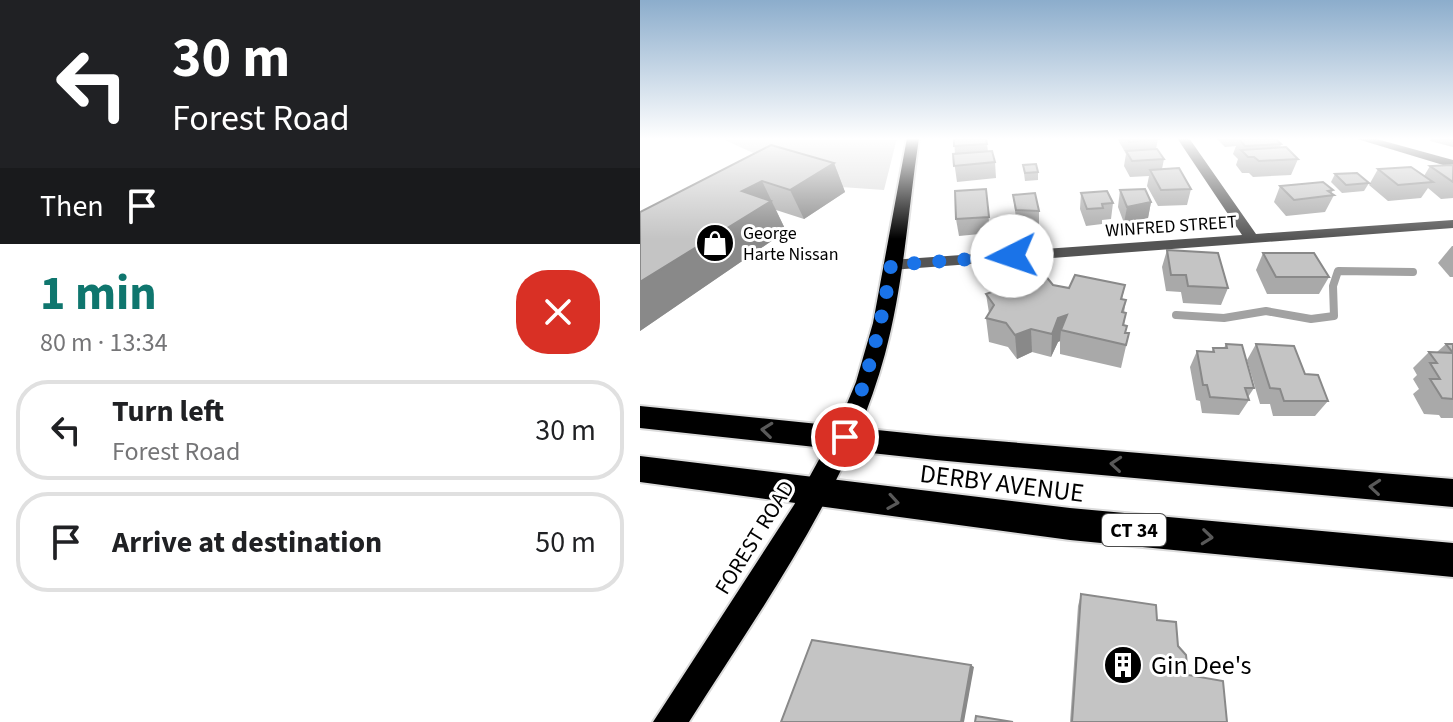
<!DOCTYPE html>
<meta charset="utf-8">
<style>
:root{--surface:#fff;--page:#f6f6f6;--text:#202124;--muted:#757577;--line:#e0e0e0;--accent:#0f766e}
body{margin:0;font-family:"Source Sans 3",sans-serif;background:var(--page);color:var(--text);height:100vh;display:flex;flex-direction:column;font-size:30px;white-space:nowrap}
*{box-sizing:border-box;margin:0}
p{font-size:26px;color:var(--muted)}
.icon{flex:none;width:44px;height:44px;fill:none;stroke:currentColor;stroke-width:2;stroke-linecap:round;stroke-linejoin:round}
.map{position:relative;flex:1;overflow:hidden}
.drawer{display:flex;flex-direction:column;background:var(--surface);width:640px}
.drawer>*{flex:none}
.banner{background:#202124;color:#fff;overflow:hidden}
.pin{position:absolute;display:grid;place-items:center;width:68px;height:68px;color:#fff;margin:-34px;border:4px solid #fff;border-radius:50%;box-shadow:0 2px 8px #0007}
.me{position:absolute;width:88px;margin:-44px;rotate:266deg;stroke-linejoin:round;filter:drop-shadow(0 0 6px #0008)}
.turn{display:flex;align-items:center;gap:28px;height:168px;padding:0 40px;font-size:36px}
.turn .icon{width:104px;height:104px;stroke-width:2.5}
.turn b{display:block;font-size:56px;line-height:68px}
.then{display:flex;align-items:center;height:76px;padding:0 40px;background:#0003;gap:16px;font-size:30px}
.round{display:grid;place-items:center;flex:none;width:84px;height:84px;border-radius:32px;background:var(--page)}
.overview{display:flex;align-items:center;justify-content:space-between;height:136px;padding:0 40px}
h1{font-size:48px;font-weight:700;line-height:60px;color:var(--accent)}
ul{padding:0;list-style:none}
li{display:flex;align-items:center;gap:24px;height:100px;margin:0 16px 12px;padding:0 24px;border:4px solid var(--line);border-radius:32px}
li div{flex:1}
li b{display:block;font-size:30px}
li em{font-style:normal}
main{display:flex;flex:1;min-height:0}
.map>svg:first-child{display:block}
.green{fill:#dbdbdb}
.lines{fill:none;stroke-linecap:round;stroke-linejoin:round}
.stream{stroke:#a2a2a2;stroke-width:8}
.major-casing{stroke:#dbdbdb;stroke-width:4}
.highway-casing{stroke:#dbdbdb;stroke-width:4}
.minor{fill:#545454;fill-rule:evenodd}
.major{fill:#000;fill-rule:evenodd}
.highway{fill:#000;fill-rule:evenodd}
.wall{fill:#a9a9a9}
.shaded-wall{fill:#898989}
.building{fill:#c4c4c4;stroke:#898989;stroke-width:2}
.oneway{stroke:#595959}
.route{stroke:#1a73e8;stroke-width:14;stroke-dasharray:0 25.2}
.labels{text-anchor:middle;stroke-width:6;stroke-linejoin:round;paint-order:stroke}
.far-street-label{font-size:18px;fill:#000;stroke:#fff}
.far-poi-label{font-size:18px;fill:#000;stroke:#fff;text-anchor:start}
.shield{fill:#fff;stroke:#4c4c4c;stroke-width:2}
.shield-label{font-size:20px;font-weight:bold;fill:#000}
.street-label{font-size:22px;fill:#000;stroke:#fff}
.near-street-label{font-size:26px;fill:#000;stroke:#fff}
.near-poi-label{font-size:26px;fill:#000;stroke:#fff;text-anchor:start}
</style>
<main>
<section class="drawer">
<div class="banner">
<div class="turn"><svg class="icon" aria-label="left" viewBox="0 0 24 24"><path d="M17 20v-9H6M10 6l-5 5 5 5"/></svg><div><b>30 m</b>Forest Road</div></div>
<div class="then">Then<svg class="icon" aria-label="arrive" viewBox="0 0 24 24"><path d="M6 21V4h12l-3 4 3 4H6"/></svg></div>
</div>
<div class="overview"><div><h1>1 min</h1><p>80 m · 13:34</p></div><a class="round" style="background:#d93025;color:#fff"><svg class="icon" aria-label="close" viewBox="0 0 24 24"><path d="M6 6l12 12M18 6L6 18"/></svg></a></div>
<ul>
<li><svg class="icon" aria-label="left" viewBox="0 0 24 24"><path d="M17 20v-9H6M10 6l-5 5 5 5"/></svg><div><b>Turn left</b><p>Forest Road</p></div><em>30 m</em></li>
<li><svg class="icon" aria-label="arrive" viewBox="0 0 24 24"><path d="M6 21V4h12l-3 4 3 4H6"/></svg><div><b>Arrive at destination</b></div><em>50 m</em></li>
</ul>
</section>
<div class="map">
<svg width="813" height="722" viewBox="0 0 813 722">
<rect width="100%" height="100%" fill="#fff"/>
<!-- green -->
<polygon class="green" points="80,138 257,138 244,190 187,186"/>
<g class="lines">
<!-- stream -->
<polyline class="stream" points="536,315 584,318 626,311 671,319 694,316 693,286 698,271 773,272"/>
<defs>
<path id="major" d="M267 138H279C268 210 264 283 245 354 209 488 123 605 49 722H13L154 505 198 425 216 382 233 323Z"/>
<g id="highway">
<polygon points="0,406 296,436 813,479 813,507 296,460 0,428"/>
<polygon points="0,456 430,508 813,543 813,577 430,540 0,482"/>
</g>
</defs>
<!-- major casing -->
<use href="#major" class="major-casing"/>
<!-- highway casing -->
<use href="#highway" class="highway-casing"/>
<!-- minor -->
<g class="minor">
<polygon points="537,138 549,138 616,234 813,220 813,228 251,270 243,265 251,260 602,235"/>
<polygon points="714,138 733,138 813,160 813,168"/>
</g>
<!-- major -->
<use href="#major" class="major"/>
<!-- highway -->
<use href="#highway" class="highway"/>
</g>
<!-- wall -->
<g class="wall">
<polygon points="314,138 346,138 348,151 355,162 356,178 317,182 313,154 315,154"/>
<polygon points="477,138 516,138 518,139 516,149 524,159 522,169 551,189 547,205 518,206 507,186 509,176 490,177 484,166 486,154"/>
<polygon points="576,138 635,138 641,144 640,148 658,159 651,175 613,177 609,173 602,173 596,165 598,159 593,154 596,146 585,147"/>
<polygon points="792,138 813,138 813,147 790,141"/>
<polygon points="131,145 194,163 205,192 164,219 136,210 146,231 0,331 0,212"/>
<polygon points="383,165 398,172 398,180 385,181"/>
<polygon points="813,165 813,198 801,199 788,188 781,198 748,201 729,185 738,169 784,176 790,166"/>
<polygon points="695,174 729,183 724,191 702,193 691,182"/>
<polygon points="640,186 693,190 691,194 694,195 685,212 646,216 634,202"/>
<polygon points="346,189 350,233 319,236 316,219"/>
<polygon points="480,190 511,202 508,218 484,223 478,207"/>
<polygon points="441,193 473,203 471,219 462,220 462,224 446,226 440,209"/>
<polygon points="373,195 399,211 399,227 377,226"/>
<polygon points="812,246 813,246 813,277 810,277 798,263"/>
<polygon points="527,250 588,288 581,305 543,303 541,292 526,291 522,267"/>
<polygon points="623,253 689,277 679,294 627,294 616,270"/>
<polygon points="413,285 429,288 485,285 482,299 486,300 484,313 486,313 484,325 485,333 489,333 481,368 420,354 420,341 418,342 411,357 392,352 377,359 368,347 349,342 346,318 349,313 346,294"/>
<polygon points="586,344 614,388 608,397 609,400 599,415 562,413 560,401 556,400 550,367 557,351 572,352 573,348 584,348"/>
<polygon points="616,344 665,374 688,401 675,416 633,416 630,404 620,404 607,360"/>
<polygon points="806,344 813,344 813,418 801,418 799,415 784,414 773,394 779,389 773,379 777,375 773,368 789,352 797,352"/>
<polygon points="441,594 517,620 538,646 548,675 587,722 430,722 438,606"/>
</g>
<!-- shaded-wall -->
<g class="shaded-wall">
<polygon points="194,163 205,192 164,219 150,190"/>
<polygon points="122,181 146,231 0,331 0,282 102,191"/>
<polygon points="511,202 508,218 484,223 487,207"/>
<polygon points="427,315 421,330 420,341 418,342 411,357 412,334 418,318"/>
<polygon points="391,329 392,352 377,359 375,335"/>
<polygon points="331,665 334,667 324,722 321,722"/>
</g>
<!-- building -->
<g class="building">
<polygon points="314,138 346,138 347,144 314,146"/>
<polygon points="487,138 516,138 518,139 489,142"/>
<polygon points="598,138 635,138 641,144 605,146"/>
<polygon points="131,145 194,163 150,190 122,181 102,191 131,201 0,282 0,212"/>
<polygon points="646,147 658,159 619,161 614,157 608,157 601,150"/>
<polygon points="517,149 524,159 492,161 486,151"/>
<polygon points="352,151 355,162 314,166 313,154"/>
<polygon points="396,164 398,172 385,173 383,165"/>
<polygon points="813,165 813,182 790,166"/>
<polygon points="771,167 793,182 758,185 738,169"/>
<polygon points="539,168 551,189 521,190 510,170"/>
<polygon points="717,173 729,183 706,185 695,174"/>
<polygon points="683,182 693,190 688,191 694,195 654,200 640,186"/>
<polygon points="346,189 349,217 316,219 315,191"/>
<polygon points="505,189 511,202 487,207 480,190"/>
<polygon points="467,191 473,203 462,204 463,208 447,209 441,193"/>
<polygon points="395,193 399,211 376,210 373,195"/>
<polygon points="527,250 578,253 588,288 548,286 546,275 531,275"/>
<polygon points="623,253 674,253 689,277 636,277"/>
<polygon points="404,274 413,285 429,288 435,275 485,285 481,299 486,300 482,312 486,313 483,325 487,326 485,333 489,333 486,345 421,330 427,315 418,318 412,334 391,329 375,335 366,323 346,318 354,305 346,294 363,288 370,276 387,280"/>
<polygon points="586,344 602,345 614,388 605,388 609,400 570,397 567,385 563,385 557,351 574,352 573,348 587,348"/>
<polygon points="616,344 654,346 665,374 678,375 688,401 644,401 640,389 630,388"/>
<polygon points="806,344 813,344 813,353"/>
<polygon points="789,352 813,353 813,399 802,398 790,379 800,379 790,363 797,363"/>
<polygon points="441,594 516,605 517,620 536,622 538,646 546,655 548,675 583,681 587,722 432,722"/>
<polygon points="172,640 331,665 321,722 141,722"/>
<polygon points="336,716 373,722 335,722"/>
</g>
<!-- one-way arrows -->
<defs><path id="oneway-chevron" d="M-2-3.5L2.5 0L-2 3.5" fill="none" stroke-width="1.6" stroke-linecap="round" stroke-linejoin="round" transform="scale(2)"/></defs>
<g class="oneway">
<use href="#oneway-chevron" transform="translate(127 430) rotate(-174)"/>
<use href="#oneway-chevron" transform="translate(476 464) rotate(-175)"/>
<use href="#oneway-chevron" transform="translate(735 487) rotate(-175)"/>
<use href="#oneway-chevron" transform="translate(253 502) rotate(9)"/>
<use href="#oneway-chevron" transform="translate(567 537) rotate(6)"/>
</g>
<!-- sky -->
<linearGradient id="sky" x2="0" y2="1"><stop stop-color="#8cadcc"/><stop offset="0.58" stop-color="#fff"/><stop offset="1" stop-color="#fff" stop-opacity="0"/></linearGradient>
<rect width="813" height="239" fill="url(#sky)"/>
<g class="lines">
<!-- route -->
<path class="route" d="M205 437C227 380 242 325 251 265L372 256"/>
</g>
<!-- icons -->
<defs>
<symbol id="shop-disc" viewBox="-11 -11 22 22"><circle r="9.5" fill="#000" stroke="#fff"/><path d="M-5-2.5h2.3a2.7 3.5 0 0 1 5.4 0H5L5.5 6h-11ZM-1.5-2.5h3a1.5 2.3 0 0 0-3 0Z" fill="#fff"/></symbol>
<symbol id="building-disc" viewBox="-11 -11 22 22"><circle r="9.5" fill="#000" stroke="#fff"/><path d="M-4-6H4V6H1V3H-1V6H-4ZM-2.5-4.3h1.7v1.8h-1.7ZM.8-4.3h1.7v1.8H.8ZM-2.5-1h1.7V.8h-1.7ZM.8-1h1.7V.8H.8Z" fill="#fff"/></symbol>
</defs>
<g fill-rule="evenodd">
<use href="#shop-disc" x="53" y="221" width="44" height="44"/>
<use href="#building-disc" x="461" y="643" width="44" height="44"/>
</g>
<g class="labels">
<!-- far-street labels -->
<g class="far-street-label">
<text transform="translate(531 226) rotate(-4)" y="6">WINFRED STREET</text>
</g>
<!-- far-poi labels -->
<g class="far-poi-label">
<text x="103" y="239">George<tspan x="103" dy="21">Harte Nissan</tspan></text>
</g>
<!-- shield labels -->
<rect class="shield" x="462" y="514" width="64" height="32" rx="6"/>
<g class="shield-label">
<text x="494" y="537">CT 34</text>
</g>
<!-- street labels -->
<g class="street-label">
<text transform="translate(114 537) rotate(-58)" y="8">FOREST ROAD</text>
</g>
<!-- near-street labels -->
<g class="near-street-label">
<text transform="translate(362 483) rotate(7)" y="9">DERBY AVENUE</text>
</g>
<!-- near-poi labels -->
<g class="near-poi-label">
<text x="511" y="674">Gin Dee's</text>
</g>
</g>
</svg>
<div class="pin" style="left:205px;top:437px;background:#d93025"><svg class="icon" aria-label="arrive" viewBox="0 0 24 24"><path d="M6 21V4h12l-3 4 3 4H6"/></svg></div>
<svg class="me" style="left:372px;top:256px" viewBox="-20 -20 40 40"><circle r="19" fill="#fff"/><path d="M0-13L10 11 0 6-10 11z" fill="#1a73e8"/></svg>
</div>
</main>
